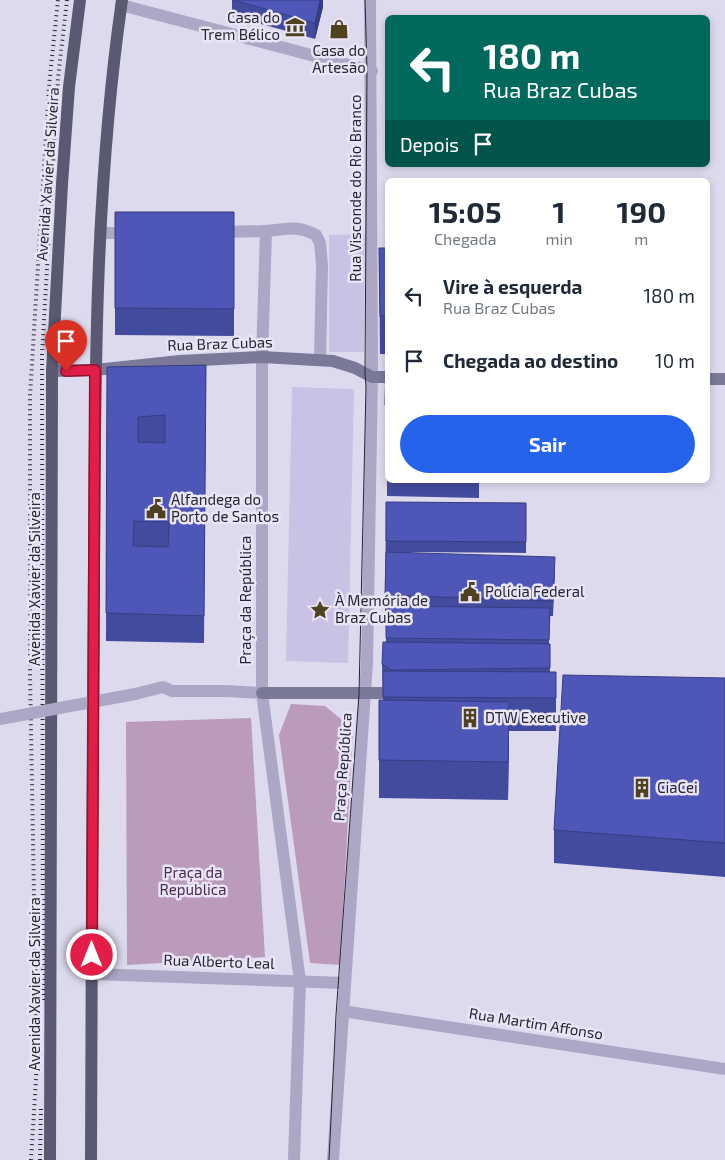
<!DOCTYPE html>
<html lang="pt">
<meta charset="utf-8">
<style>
:root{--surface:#fff;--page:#f6f6f7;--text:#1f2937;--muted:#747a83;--accent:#2563eb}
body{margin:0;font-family:"Exo 2",sans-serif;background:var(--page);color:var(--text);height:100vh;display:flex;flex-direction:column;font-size:19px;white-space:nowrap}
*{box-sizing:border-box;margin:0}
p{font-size:16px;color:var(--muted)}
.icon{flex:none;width:28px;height:28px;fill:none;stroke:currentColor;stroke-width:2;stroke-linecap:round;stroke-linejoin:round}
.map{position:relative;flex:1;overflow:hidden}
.sheet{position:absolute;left:385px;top:178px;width:325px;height:305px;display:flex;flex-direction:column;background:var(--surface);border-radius:8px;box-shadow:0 2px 8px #0003}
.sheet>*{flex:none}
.top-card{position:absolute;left:385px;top:15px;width:325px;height:152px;border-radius:8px;box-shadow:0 2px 8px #0003;background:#00695c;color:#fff;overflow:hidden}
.pin{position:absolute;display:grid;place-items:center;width:42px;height:42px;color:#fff;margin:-51px -21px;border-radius:50% 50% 50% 0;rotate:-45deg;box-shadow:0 0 5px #0007}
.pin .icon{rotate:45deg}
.me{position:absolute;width:55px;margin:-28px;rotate:0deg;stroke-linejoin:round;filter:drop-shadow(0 0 4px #0008)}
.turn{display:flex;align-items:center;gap:18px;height:105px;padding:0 15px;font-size:22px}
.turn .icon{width:65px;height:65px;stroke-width:2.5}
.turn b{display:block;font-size:35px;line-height:42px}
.then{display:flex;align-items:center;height:48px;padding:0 15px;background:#0003;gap:10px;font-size:19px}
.eta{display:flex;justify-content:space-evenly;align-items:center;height:85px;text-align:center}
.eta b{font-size:30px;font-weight:700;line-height:35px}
.cta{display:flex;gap:10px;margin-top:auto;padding:10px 15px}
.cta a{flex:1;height:58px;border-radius:30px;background:var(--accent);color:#fff;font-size:20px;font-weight:700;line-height:58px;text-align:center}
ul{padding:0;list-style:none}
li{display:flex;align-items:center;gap:15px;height:65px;padding:0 15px}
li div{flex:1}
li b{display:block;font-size:19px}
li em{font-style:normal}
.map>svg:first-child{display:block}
.green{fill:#bb9bbb}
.plaza{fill:#cac2e4}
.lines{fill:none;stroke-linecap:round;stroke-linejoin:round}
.street{stroke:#aba7c4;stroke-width:12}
.secondary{stroke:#7a7998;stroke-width:12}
.primary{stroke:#595972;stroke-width:12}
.tram{stroke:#272732;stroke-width:1}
.rail{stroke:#272732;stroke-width:4;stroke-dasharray:1 4;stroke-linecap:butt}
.street-bridge{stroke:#aba7c4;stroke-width:12}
.wall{fill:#434b9e}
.shaded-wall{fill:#373d81}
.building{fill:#4e57b8;stroke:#373d81;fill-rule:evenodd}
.route-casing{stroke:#92132f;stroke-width:12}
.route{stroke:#e11d48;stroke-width:9}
.labels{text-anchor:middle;stroke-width:5;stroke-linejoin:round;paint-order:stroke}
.poi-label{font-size:15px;fill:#272732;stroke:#e9e5f6;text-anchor:start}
.street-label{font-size:15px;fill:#272732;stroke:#e9e5f6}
.park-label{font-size:15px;fill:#4d2d4c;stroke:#e9e5f6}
</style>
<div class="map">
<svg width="725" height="1160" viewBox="0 0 725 1160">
<rect width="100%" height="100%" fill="#dedaee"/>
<!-- green -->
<g class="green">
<polygon points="291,704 325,706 353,729 340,965 310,963 279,735"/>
<polygon points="251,718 265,957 127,965 126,722"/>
</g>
<!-- plaza -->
<g class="plaza">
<polygon points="365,234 364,352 329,352 329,235"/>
<polygon points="292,387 354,389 348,663 286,661"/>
</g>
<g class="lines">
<!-- street -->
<g class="street">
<polyline points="121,5 372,71"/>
<polyline points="266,231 262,357 262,693 300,981 294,1160"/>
<path d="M217 232C233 231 249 232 265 231 287 230 295 224 316 235L320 243 322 265 320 360"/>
<polyline points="100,233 132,233"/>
<polyline points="135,694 163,687 172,691 227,691 262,693"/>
<polyline points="92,974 344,983"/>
<polyline points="342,1011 725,1069"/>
<polyline points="333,1160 367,663 372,377 370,0"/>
</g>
<!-- secondary -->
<g class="secondary">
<polyline points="52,371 95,370 180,361 262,357 333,361 355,368 372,377 388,377"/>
<polyline points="708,379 725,379"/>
<polyline points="262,693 400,693"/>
</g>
<!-- primary -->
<g class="primary">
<polyline points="50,1160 52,371 62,184 69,87 80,0"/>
<path d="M91 1160C92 962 92 763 94 565 95 376 95 187 122 0"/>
</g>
<!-- tram -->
<polyline class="tram" points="329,1160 336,1015 359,694 366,387 365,373 367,69 365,0"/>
<!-- rail -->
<g class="rail">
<polyline points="43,1000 42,355 58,78 67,0"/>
<polyline points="31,1160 37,1063 30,674 30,396 49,86 58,0"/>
<polyline points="40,1160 41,1108"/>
</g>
<!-- street-bridge -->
<polyline class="street-bridge" points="0,719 135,694"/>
</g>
<!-- wall -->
<g class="wall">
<polygon points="232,0 323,0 323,7 315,39 232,16"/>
<polygon points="115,212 234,212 234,336 115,335"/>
<polygon points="379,248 388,248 388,354 380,354"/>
<polygon points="388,358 388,443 385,443 385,405"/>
<polygon points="206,365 204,643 106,641 107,367"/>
<polygon points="387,450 479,480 479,498 387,496"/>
<rect x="555" y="480" width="26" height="3"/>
<polygon points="386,502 526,503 526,553 408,552 555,573 553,616 550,616 549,644 550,672 556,672 556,731 509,731 508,800 379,798 379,760 383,700 382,664 386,642 386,611 385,611"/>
<polygon points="725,678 725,877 554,863 554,830"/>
</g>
<!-- shaded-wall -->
<g class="shaded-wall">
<polygon points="320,0 323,0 323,7 315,39 315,23"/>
<polygon points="509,702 509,740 508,800 508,762"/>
</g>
<!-- building -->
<g class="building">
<polygon points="233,0 320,0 315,23"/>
<polygon points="115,212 234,212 234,309 115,308"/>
<polygon points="379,248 388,248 388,316 380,316"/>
<polygon points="386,358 388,358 388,406 385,405"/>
<path d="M206 365 204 616 106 613 107 367ZM165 415V443L138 442V417ZM134 521 169 522 168 547 133 546Z"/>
<polygon points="387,450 388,480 479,480 479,482 387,480"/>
<polygon points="386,502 526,503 526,542 386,541"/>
<polygon points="386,552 555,557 553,601 385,595"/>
<polygon points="386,606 550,608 549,640 386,638"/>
<polygon points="383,642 550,644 550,668 391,670 382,664"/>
<polygon points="383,671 556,672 556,698 383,697"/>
<polygon points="563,675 725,678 725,843 554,830"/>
<polygon points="379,700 509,702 508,762 379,760"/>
</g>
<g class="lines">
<defs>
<polyline id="route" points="66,371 95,370 92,955"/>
</defs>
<!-- route casing -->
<use href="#route" class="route-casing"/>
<!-- route -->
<use href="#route" class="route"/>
</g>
<!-- icons -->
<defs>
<symbol id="museum-bare" viewBox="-9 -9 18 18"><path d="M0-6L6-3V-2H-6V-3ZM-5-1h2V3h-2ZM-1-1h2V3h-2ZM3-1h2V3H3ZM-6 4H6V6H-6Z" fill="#4e4221" stroke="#e9e5f6" stroke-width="2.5" paint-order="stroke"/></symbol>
<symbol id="shop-bare" viewBox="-9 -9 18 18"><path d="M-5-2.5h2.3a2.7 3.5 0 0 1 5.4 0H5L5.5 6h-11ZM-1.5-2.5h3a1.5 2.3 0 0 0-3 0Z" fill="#4e4221" stroke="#e9e5f6" stroke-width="2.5" paint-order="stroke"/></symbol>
<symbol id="civic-bare" viewBox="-9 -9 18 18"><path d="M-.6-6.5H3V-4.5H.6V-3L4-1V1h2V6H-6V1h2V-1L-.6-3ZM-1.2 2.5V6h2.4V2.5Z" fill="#4e4221" stroke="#e9e5f6" stroke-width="2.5" paint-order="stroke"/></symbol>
<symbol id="sight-bare" viewBox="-9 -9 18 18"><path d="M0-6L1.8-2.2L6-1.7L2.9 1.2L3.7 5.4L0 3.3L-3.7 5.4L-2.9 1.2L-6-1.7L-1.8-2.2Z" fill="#4e4221" stroke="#e9e5f6" stroke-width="2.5" paint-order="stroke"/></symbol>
<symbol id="building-bare" viewBox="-9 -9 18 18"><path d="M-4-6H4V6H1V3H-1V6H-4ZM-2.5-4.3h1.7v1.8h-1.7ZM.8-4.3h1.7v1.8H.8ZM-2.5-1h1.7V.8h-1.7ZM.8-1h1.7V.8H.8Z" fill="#4e4221" stroke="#e9e5f6" stroke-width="2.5" paint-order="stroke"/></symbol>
</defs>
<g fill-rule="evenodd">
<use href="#museum-bare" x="281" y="13" width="28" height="28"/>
<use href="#shop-bare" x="325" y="15" width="28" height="28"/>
<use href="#civic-bare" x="142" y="495" width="28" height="28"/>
<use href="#civic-bare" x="456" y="578" width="28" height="28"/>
<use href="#sight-bare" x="306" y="596" width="28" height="28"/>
<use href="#building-bare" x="456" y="704" width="28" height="28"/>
<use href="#building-bare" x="628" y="774" width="28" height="28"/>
</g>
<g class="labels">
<!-- poi labels -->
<g class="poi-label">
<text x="280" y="23" text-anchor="end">Casa do<tspan x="280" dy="17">Trem Bélico</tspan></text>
<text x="339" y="56" text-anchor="middle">Casa do<tspan x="339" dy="17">Artesão</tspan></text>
<text x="171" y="505">Alfandega do<tspan x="171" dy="17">Porto de Santos</tspan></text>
<text x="485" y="597">Polícia Federal</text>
<text x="335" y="606">À Memória de<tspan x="335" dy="17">Braz Cubas</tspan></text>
<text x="485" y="723">DTW Executive</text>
<text x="657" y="793">CiaCei</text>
</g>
<!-- street labels -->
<g class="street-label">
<text transform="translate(48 174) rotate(-86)" y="5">Avenida Xavier da Silveira</text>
<text transform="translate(356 188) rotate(-90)" y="5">Rua Visconde do Rio Branco</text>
<text transform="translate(220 344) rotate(-2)" y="5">Rua Braz Cubas</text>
<text transform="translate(35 579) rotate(-90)" y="5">Avenida Xavier da Silveira</text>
<text transform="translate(246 600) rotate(-90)" y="5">Praça da República</text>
<text transform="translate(343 767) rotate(-86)" y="5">Praça República</text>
<text transform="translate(219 962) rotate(2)" y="5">Rua Alberto Leal</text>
<text transform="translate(35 984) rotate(-90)" y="5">Avenida Xavier da Silveira</text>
<text transform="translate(536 1024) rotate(9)" y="5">Rua Martim Affonso</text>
</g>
<!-- park labels -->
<g class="park-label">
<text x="193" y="878">Praça da<tspan x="193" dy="17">Republica</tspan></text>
</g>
</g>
</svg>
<div class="pin" style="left:66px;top:371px;background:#d93025"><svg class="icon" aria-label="arrive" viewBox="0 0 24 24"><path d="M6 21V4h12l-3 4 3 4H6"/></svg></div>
<svg class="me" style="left:92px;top:955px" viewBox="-20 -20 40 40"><circle r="17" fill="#e11d48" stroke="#fff" stroke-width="3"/><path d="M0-11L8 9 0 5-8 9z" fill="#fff"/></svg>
<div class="top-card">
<div class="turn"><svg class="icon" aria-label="left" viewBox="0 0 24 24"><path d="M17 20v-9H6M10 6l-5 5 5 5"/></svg><div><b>180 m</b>Rua Braz Cubas</div></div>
<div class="then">Depois<svg class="icon" aria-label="arrive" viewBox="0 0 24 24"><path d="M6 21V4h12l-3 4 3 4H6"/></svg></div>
</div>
<section class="sheet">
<div class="eta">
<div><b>15:05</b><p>Chegada</p></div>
<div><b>1</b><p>min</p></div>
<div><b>190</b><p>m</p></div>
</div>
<ul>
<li><svg class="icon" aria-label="left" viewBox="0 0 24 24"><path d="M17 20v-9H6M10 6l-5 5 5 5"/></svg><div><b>Vire à esquerda</b><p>Rua Braz Cubas</p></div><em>180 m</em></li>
<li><svg class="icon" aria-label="arrive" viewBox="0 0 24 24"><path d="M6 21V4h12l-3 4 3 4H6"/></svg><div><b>Chegada ao destino</b></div><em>10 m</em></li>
</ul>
<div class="cta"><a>Sair</a></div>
</section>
</div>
